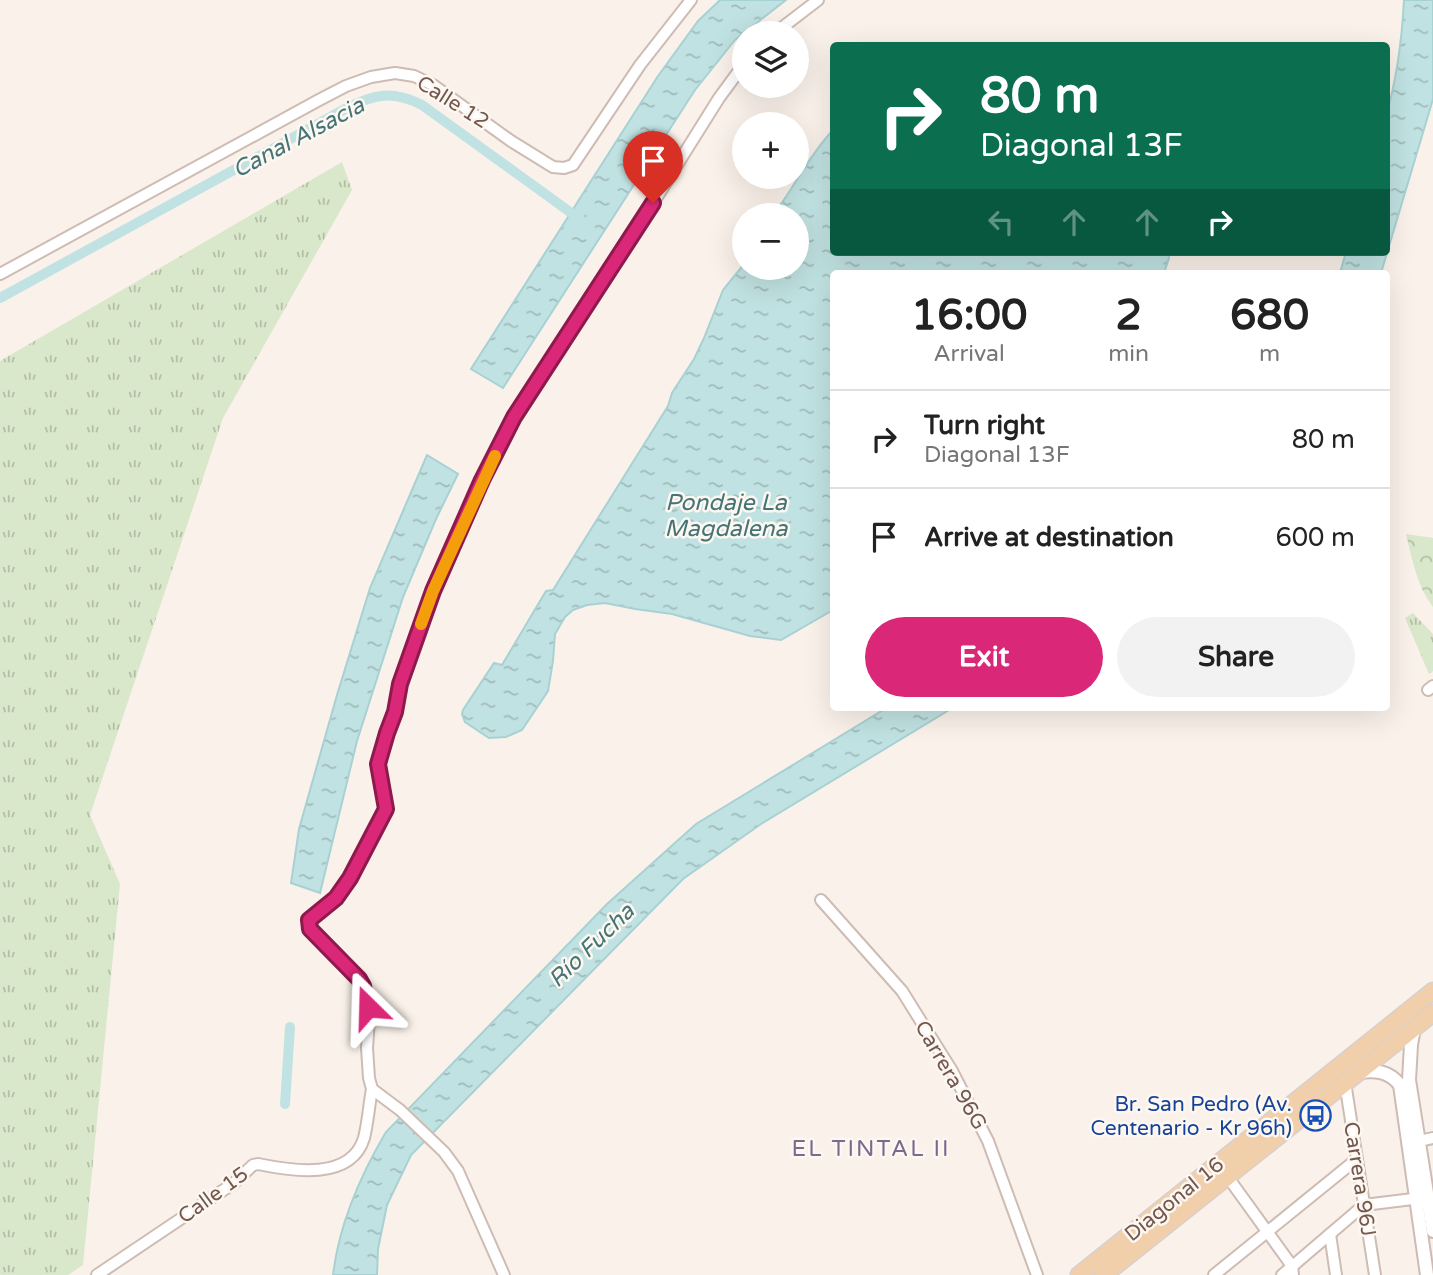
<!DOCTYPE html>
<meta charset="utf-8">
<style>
:root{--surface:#fff;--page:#f2f2f2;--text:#222;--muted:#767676;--line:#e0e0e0;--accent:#db2777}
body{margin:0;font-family:"Varela Round",sans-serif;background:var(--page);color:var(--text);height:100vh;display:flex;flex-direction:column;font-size:26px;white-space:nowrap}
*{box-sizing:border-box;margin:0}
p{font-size:23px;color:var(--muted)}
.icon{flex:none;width:38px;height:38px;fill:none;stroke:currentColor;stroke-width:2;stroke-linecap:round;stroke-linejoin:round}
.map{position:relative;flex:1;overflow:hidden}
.panel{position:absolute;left:830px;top:270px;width:560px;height:441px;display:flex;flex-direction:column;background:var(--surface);border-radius:7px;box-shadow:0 7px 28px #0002}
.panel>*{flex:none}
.banner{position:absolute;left:830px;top:42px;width:560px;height:214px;border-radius:7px;box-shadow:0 7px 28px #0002;background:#0b6e4f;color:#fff;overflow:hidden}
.buttons{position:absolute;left:732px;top:21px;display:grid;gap:14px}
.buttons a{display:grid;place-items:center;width:77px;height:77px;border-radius:50%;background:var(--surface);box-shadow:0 7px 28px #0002;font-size:35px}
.pin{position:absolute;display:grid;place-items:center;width:60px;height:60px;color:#fff;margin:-72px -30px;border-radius:50% 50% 50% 0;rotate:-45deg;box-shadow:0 0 7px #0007}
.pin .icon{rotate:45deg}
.me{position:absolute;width:77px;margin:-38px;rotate:338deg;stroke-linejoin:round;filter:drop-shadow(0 0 5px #0008)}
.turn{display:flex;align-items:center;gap:24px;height:147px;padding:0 35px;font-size:32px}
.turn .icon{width:91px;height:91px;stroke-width:2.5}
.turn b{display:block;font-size:49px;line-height:60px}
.lanes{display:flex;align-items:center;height:66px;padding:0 35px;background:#0003;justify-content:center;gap:35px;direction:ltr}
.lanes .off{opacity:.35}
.eta{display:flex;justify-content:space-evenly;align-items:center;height:119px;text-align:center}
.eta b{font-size:42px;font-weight:800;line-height:49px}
.primary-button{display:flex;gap:14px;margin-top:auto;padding:14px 35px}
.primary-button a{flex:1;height:80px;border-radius:42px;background:var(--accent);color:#fff;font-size:28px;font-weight:800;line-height:80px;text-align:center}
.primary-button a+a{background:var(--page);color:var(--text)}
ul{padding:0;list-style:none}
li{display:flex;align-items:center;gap:21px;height:98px;padding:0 35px;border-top:2px solid var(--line)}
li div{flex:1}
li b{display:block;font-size:26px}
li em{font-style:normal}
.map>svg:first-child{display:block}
.grass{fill:url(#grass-tufts)}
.park{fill:url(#park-crowns)}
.water{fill:url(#water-ripples);stroke:#a8d1d3;stroke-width:2}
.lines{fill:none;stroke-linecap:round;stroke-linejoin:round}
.canal{stroke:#c1e2e2;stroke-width:10}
.minor-casing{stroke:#cebcb4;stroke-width:14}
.tertiary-casing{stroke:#cebcb4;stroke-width:16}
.primary-casing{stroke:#d8d0ce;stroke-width:19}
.minor{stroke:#fff;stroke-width:10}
.tertiary{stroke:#fff;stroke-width:12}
.primary{stroke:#f1cfab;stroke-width:16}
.route-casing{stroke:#8e194d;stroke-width:18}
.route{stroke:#db2777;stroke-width:12}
.slow{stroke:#f59e0b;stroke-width:12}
.labels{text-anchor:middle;stroke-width:5;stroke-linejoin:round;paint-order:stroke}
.street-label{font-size:21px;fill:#735850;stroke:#fdf7f1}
.transit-label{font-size:21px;fill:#164399;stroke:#fdf7f1;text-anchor:end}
.water-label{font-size:23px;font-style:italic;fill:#457476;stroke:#fdf7f1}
.neighbourhood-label{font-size:23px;letter-spacing:2px;fill:#7d688e;stroke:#fdf7f1}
</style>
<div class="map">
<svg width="1433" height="1275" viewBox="0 0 1433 1275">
<defs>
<pattern id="grass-tufts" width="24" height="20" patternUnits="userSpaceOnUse" patternTransform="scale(1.75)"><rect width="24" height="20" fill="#d9e7ca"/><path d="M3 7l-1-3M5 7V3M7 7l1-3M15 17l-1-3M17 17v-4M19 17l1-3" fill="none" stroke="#b4bea6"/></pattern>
<pattern id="park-crowns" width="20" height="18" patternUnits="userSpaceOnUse" patternTransform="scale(1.75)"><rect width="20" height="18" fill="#d9e7ca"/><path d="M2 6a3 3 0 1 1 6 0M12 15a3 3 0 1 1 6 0" fill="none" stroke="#b4bea6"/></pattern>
<pattern id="water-ripples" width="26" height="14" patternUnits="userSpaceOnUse" patternTransform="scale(1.75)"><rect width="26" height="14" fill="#c1e2e2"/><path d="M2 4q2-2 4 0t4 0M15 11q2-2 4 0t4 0" fill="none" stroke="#a1baba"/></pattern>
</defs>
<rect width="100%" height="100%" fill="#faf2ea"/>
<!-- grass -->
<g class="grass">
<polygon points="342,162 352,190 223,418 90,815 120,884 83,1265 68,1275 0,1275 0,361"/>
<polygon points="1413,613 1433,634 1433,671 1429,674 1405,618"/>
</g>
<!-- park -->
<path class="park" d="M1406 534 1433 538V607C1417 586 1412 559 1406 534Z"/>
<!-- water -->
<g class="water">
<polygon points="720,0 786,0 735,40 695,90 503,388 471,369 658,76 698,21"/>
<path d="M1404 0H1433V99L1381 273H1340L1346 252H1386V116C1397 78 1402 39 1404 0Z"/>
<path d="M833 130V252H1168L1169 258 1164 273H833V610L781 640 750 636 672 614 635 609 605 603 587 605 573 610 565 617 555 634 553 661 548 691 522 730 506 737 489 738 465 722 462 714 463 710 494 663 502 665 546 591 553 590 668 406 672 393 694 359 704 338 723 290 744 264V268H796V215H773C794 188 809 155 833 130Z"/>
<polygon points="427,455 458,474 436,519 403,597 357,741 320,893 291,883 299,829 337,695 370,588"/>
<path d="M888 707H954L761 824 683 879 411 1155 387 1205 378 1249 377 1275H333C339 1224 360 1176 386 1132L607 904 696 824Z"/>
</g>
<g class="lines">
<!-- canal -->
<g class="canal">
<path d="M0 298 345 109C374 94 392 90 422 105L581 220"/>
<polyline points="285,1104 290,1027"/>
</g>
<defs>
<g id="minor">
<polyline points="775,33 818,0"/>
<polyline points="0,274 319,100 346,86 371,77 395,73 414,76 433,85 511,141 553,167 564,168 573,165 640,65 691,0"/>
<polyline points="1428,690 1433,686"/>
<polyline points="821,900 902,991 952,1071 988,1141 1037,1275"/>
<polyline points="1345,1082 1375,1275"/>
<polyline points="1419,1141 1433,1138"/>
<polyline points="1227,1176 1292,1266 1293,1275"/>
<polyline points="1330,1234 1336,1275"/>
<path d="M97 1275 234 1183 253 1165 258 1164C292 1171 351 1181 364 1138 368 1122 369 1105 372 1089"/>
<path d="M504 1275 458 1171 444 1152 400 1110 372 1089 369 1078 367 1048 369 1019 367 1000 363 986 359 979C347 967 312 938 308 923L311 918 336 898 350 878 385 809 378 764 387 733 395 712 396 697 400 684 433 591 483 480 514 417 640 224 719 98 744 64"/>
<polyline points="1214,1275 1357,1159"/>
<polyline points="1282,1275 1364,1205 1421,1198"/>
</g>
<g id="tertiary">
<polyline points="1414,1028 1411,1045 1409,1080 1433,1231"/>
<path d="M1359 1072C1376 1070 1389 1071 1400 1085L1427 1275"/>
</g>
<g id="primary">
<polyline points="1079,1275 1433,991"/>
<polyline points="1104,1275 1433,1013"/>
</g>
</defs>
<!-- minor casing -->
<use href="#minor" class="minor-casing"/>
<!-- tertiary casing -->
<use href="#tertiary" class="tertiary-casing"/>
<!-- primary casing -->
<use href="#primary" class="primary-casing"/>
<!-- minor -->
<use href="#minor" class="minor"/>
<!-- tertiary -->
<use href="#tertiary" class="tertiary"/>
<!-- primary -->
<use href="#primary" class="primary"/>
</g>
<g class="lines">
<defs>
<polyline id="route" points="368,1007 363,986 359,979 310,929 309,920 336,898 350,878 386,809 378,764 387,733 395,712 400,684 433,591 482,480 514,417 653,203"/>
</defs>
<!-- route casing -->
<use href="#route" class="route-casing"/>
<!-- route -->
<use href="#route" class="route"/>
<!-- slow -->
<polyline class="slow" points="421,624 433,591 495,456"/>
</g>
<!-- icons -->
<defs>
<symbol id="bus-ring" viewBox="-11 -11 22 22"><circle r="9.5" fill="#fdf7f1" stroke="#1a4fb4" stroke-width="1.5"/><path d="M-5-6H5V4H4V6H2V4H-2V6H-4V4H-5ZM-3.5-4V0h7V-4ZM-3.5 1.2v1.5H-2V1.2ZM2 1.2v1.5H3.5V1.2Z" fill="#1a4fb4"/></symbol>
</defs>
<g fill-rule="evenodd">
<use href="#bus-ring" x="1298" y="1098" width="35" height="35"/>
</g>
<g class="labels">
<!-- street labels -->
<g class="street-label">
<text transform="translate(453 102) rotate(32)" y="7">Calle 12</text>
<text transform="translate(951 1075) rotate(60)" y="7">Carrera 96G</text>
<text transform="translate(1360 1179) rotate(81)" y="7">Carrera 96J</text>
<text transform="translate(213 1195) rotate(-36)" y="7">Calle 15</text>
<text transform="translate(1174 1199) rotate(-39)" y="7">Diagonal 16</text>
</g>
<!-- transit labels -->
<g class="transit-label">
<text x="1292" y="1111">Br. San Pedro (Av.<tspan x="1292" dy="24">Centenario - Kr 96h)</tspan></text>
</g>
<!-- water labels -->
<g class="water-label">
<text transform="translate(298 137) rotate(-28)" y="8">Canal Alsacia</text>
<text x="726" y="510">Pondaje La<tspan x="726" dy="26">Magdalena</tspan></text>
<text transform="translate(591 945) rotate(-44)" y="8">Río Fucha</text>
</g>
<!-- neighbourhood labels -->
<g class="neighbourhood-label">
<text x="871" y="1156">EL TINTAL II</text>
</g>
</g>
</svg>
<div class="buttons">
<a><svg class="icon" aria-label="layers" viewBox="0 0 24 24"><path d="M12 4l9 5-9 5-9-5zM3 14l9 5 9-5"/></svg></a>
<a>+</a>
<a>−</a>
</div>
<div class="pin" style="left:653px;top:203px;background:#d93025"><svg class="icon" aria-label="arrive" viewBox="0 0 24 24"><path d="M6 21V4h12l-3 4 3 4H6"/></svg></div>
<svg class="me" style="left:368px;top:1007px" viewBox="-20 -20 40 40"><path d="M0-17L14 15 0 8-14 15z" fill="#db2777" stroke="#fff" stroke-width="4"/></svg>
<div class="banner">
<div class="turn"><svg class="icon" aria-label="right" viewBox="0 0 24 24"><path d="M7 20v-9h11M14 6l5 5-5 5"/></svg><div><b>80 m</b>Diagonal 13F</div></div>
<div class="lanes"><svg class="icon off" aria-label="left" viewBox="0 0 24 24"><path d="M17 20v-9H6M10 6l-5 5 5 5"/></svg><svg class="icon off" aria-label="ahead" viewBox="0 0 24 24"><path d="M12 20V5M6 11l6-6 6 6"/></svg><svg class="icon off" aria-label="ahead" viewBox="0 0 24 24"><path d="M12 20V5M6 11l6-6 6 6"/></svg><svg class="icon" aria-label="right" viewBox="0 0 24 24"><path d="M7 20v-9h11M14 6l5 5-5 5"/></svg></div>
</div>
<section class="panel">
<div class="eta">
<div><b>16:00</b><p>Arrival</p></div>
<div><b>2</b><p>min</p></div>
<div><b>680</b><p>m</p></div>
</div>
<ul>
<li><svg class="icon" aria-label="right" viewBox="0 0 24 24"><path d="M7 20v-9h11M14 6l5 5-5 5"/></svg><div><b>Turn right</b><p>Diagonal 13F</p></div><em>80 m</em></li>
<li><svg class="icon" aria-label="arrive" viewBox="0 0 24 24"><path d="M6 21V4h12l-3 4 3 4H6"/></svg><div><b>Arrive at destination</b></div><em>600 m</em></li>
</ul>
<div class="primary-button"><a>Exit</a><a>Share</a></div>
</section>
</div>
